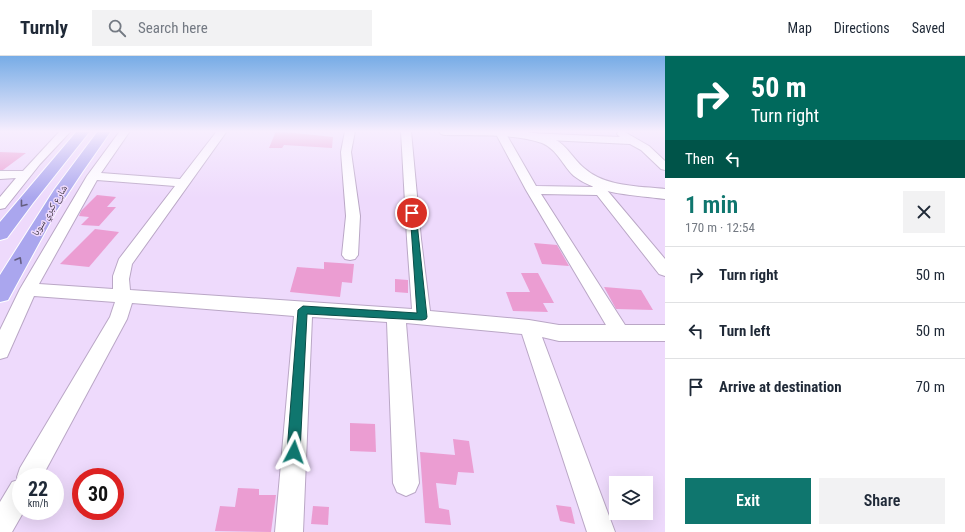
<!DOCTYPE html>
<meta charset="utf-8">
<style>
:root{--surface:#fff;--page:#f2f2f3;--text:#1f2937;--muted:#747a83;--line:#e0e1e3;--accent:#0f766e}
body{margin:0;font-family:"Roboto Condensed","Noto Naskh Arabic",sans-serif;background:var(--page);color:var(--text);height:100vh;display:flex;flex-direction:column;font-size:15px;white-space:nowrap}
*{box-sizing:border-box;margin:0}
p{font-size:13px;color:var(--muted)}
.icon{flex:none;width:22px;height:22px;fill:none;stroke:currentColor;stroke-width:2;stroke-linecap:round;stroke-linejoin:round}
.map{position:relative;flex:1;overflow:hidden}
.side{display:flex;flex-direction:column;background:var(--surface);width:300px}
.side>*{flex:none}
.banner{background:#00695c;color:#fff;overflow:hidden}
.buttons{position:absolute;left:609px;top:420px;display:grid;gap:8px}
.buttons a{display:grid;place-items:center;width:44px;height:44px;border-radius:0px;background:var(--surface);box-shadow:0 4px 16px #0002;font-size:20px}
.speed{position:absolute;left:12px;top:412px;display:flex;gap:8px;font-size:20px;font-weight:700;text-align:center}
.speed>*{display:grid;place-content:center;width:52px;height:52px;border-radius:50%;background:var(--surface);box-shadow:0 4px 16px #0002;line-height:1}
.speed small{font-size:10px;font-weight:400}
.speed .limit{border:6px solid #d22;background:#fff;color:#111}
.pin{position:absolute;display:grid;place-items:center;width:34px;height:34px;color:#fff;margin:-17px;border:2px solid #fff;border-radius:50%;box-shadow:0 1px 4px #0007}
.me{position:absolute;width:44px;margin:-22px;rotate:4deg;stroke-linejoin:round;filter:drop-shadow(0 0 3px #0008)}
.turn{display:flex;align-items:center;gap:14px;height:84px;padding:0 20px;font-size:18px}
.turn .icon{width:52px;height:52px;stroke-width:2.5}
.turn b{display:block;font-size:28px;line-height:34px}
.then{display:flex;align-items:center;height:38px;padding:0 20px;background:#0003;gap:8px;font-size:15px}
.round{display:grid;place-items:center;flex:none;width:42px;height:42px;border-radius:0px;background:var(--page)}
.head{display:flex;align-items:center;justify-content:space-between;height:68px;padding:0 20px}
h1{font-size:24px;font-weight:600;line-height:30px;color:var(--accent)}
.button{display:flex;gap:8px;margin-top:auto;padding:8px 20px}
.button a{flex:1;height:46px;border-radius:0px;background:var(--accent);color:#fff;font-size:16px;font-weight:600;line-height:46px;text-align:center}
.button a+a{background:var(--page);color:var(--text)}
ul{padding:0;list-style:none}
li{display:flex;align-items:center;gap:12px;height:56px;padding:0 20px;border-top:1px solid var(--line)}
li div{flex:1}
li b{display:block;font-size:15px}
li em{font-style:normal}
header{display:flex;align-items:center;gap:24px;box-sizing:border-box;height:56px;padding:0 20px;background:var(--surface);border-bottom:1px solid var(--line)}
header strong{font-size:19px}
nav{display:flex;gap:22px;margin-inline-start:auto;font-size:14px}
.search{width:280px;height:36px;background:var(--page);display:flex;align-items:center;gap:10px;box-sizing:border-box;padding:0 14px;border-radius:0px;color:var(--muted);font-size:15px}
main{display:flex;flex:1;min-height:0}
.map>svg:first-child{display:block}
.building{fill:#eb9dd2}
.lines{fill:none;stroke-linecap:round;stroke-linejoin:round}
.minor-casing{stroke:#baa7c6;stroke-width:2}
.tertiary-casing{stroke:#baa7c6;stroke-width:2}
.trunk-casing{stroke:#fff;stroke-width:2}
.minor{fill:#fff;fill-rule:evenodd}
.tertiary{fill:#fff;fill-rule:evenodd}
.trunk{fill:#aaa6ee;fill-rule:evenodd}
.oneway{stroke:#645e80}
.route{fill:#0f766e;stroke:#0a4d48}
.labels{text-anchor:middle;stroke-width:3;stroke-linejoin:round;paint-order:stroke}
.far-street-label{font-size:10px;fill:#3f3745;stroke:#eedafc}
</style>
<header>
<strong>Turnly</strong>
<div class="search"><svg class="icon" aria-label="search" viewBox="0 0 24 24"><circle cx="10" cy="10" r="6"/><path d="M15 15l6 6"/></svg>Search here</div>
<nav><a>Map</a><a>Directions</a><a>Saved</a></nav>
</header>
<main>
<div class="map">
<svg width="665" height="476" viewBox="0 0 665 476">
<rect width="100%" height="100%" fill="#eedafc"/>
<!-- building -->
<g class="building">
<polygon points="276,75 333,81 332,92 284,89 282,92 269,92"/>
<polygon points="0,96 26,97 3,114 0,114"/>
<polygon points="97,139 116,141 107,151 116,151 99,170 81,169 89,161 79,160 81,155"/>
<polygon points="95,173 119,176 89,211 60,208"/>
<polygon points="534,187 557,189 569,210 542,208"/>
<polygon points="324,206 354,208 352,227 342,226 340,241 290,236 297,211 324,213"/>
<polygon points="521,217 538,217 554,247 543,247 548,256 513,255 506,236 530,236"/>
<polygon points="395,223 408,224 408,237 395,236"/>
<polygon points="604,231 641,234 653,254 616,253"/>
<polygon points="350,367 375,368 376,396 350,395"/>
<polygon points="453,383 469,385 474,417 458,416 456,429 436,427 439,452 449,454 451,469 425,467 420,396 455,399"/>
<polygon points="238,432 259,433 259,439 276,439 271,476 215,475 220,450 235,451"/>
<polygon points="556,449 571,451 575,468 560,465"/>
<polygon points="313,450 329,451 328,469 311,468"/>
</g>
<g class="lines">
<defs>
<g id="minor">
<polygon points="60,75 71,75 40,108 5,152 0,153 0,141 16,122 0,123 0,115 23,115"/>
<path d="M120 75H130L101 117 180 123 217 75H227L132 208 129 223 130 234 412 253 407 183 401 75H411L421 183 430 255 529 264 559 269H606L526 134 496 78 497 76H505L536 130 593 131 590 126 592 123H600L606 133 665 203V220L659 218 597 139 541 138 625 269H665V285H559L542 281 615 476H587L522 278 406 267 419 427 415 436 406 440 397 436 393 427 387 266 312 261 303 476H275L294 260 132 247 127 263 42 421H21V455H24L12 476H0V446L12 426 18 424 17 421 20 412 110 261 115 246 34 240 7 301 0 303V274L20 233 87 120ZM97 124 175 130 119 203 113 220V233L39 228Z"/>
<polygon points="345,75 355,75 351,96 360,160 358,199 355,203 350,204 345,203 342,199 346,160 341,96"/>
<polygon points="623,75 649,90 665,105 665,114 661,113 641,94 630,88 527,83 522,80 527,77 620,81 617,78 618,76"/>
</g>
<path id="tertiary" d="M439 75C470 75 527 70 554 83 567 89 573 103 584 112 605 131 639 130 665 133V143C636 139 598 139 574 120 563 110 557 93 542 87 514 77 475 80 445 79L441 78Z"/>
<g id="trunk">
<polygon points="77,75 90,75 33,147 7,182 0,184 0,166"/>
<polygon points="98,75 111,75 83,115 57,154 8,244 0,246 0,219 54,134"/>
</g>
</defs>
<!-- minor casing -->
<use href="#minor" class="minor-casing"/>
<!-- tertiary casing -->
<use href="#tertiary" class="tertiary-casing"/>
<!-- trunk casing -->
<use href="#trunk" class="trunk-casing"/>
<!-- minor -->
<use href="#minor" class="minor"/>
<!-- tertiary -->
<use href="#tertiary" class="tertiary"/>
<!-- trunk -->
<use href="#trunk" class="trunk"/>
</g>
<!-- one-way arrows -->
<defs><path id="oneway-chevron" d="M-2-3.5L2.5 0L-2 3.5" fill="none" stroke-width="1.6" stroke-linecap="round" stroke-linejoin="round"/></defs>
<g class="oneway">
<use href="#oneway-chevron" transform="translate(23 148) rotate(128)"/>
<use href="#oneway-chevron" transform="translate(19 204) rotate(-60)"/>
</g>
<!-- sky -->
<linearGradient id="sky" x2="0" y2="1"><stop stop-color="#77ace6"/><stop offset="0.53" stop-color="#f7eefe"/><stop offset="1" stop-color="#f7eefe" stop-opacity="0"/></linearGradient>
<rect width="665" height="142" fill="url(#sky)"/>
<!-- route -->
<polygon class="route" points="410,155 415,155 416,157 427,261 426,263 422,264 307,258 300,396 298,401 294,403 289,401 287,396 298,254 303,250 417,257"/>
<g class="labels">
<!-- far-street labels -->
<g class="far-street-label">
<text transform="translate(49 154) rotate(-58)" y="4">شارع كبري سوبا</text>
</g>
</g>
</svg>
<div class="buttons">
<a><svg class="icon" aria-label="layers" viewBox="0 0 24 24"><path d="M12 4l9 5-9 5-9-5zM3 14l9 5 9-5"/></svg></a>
</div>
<div class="speed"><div>22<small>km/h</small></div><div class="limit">30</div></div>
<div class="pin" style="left:412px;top:157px;background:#d93025"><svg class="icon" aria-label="arrive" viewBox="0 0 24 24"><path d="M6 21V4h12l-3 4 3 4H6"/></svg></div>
<svg class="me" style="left:294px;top:396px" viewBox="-20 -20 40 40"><path d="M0-17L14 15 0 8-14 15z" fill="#0f766e" stroke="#fff" stroke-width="4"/></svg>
</div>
<section class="side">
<div class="banner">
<div class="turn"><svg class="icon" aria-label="right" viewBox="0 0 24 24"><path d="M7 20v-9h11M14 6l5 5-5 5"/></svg><div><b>50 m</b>Turn right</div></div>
<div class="then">Then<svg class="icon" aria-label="left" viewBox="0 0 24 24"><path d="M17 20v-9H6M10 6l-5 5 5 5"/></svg></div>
</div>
<div class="head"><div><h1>1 min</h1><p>170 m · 12:54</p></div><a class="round"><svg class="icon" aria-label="close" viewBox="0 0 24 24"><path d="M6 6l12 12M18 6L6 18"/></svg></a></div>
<ul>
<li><svg class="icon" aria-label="right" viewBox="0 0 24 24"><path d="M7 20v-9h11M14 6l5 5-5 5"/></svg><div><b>Turn right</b></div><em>50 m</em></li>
<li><svg class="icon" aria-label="left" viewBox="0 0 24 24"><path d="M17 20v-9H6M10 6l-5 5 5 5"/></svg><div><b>Turn left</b></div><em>50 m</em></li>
<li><svg class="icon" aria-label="arrive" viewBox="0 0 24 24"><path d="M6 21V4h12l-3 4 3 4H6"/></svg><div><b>Arrive at destination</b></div><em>70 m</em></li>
</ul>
<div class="button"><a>Exit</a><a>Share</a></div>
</section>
</main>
